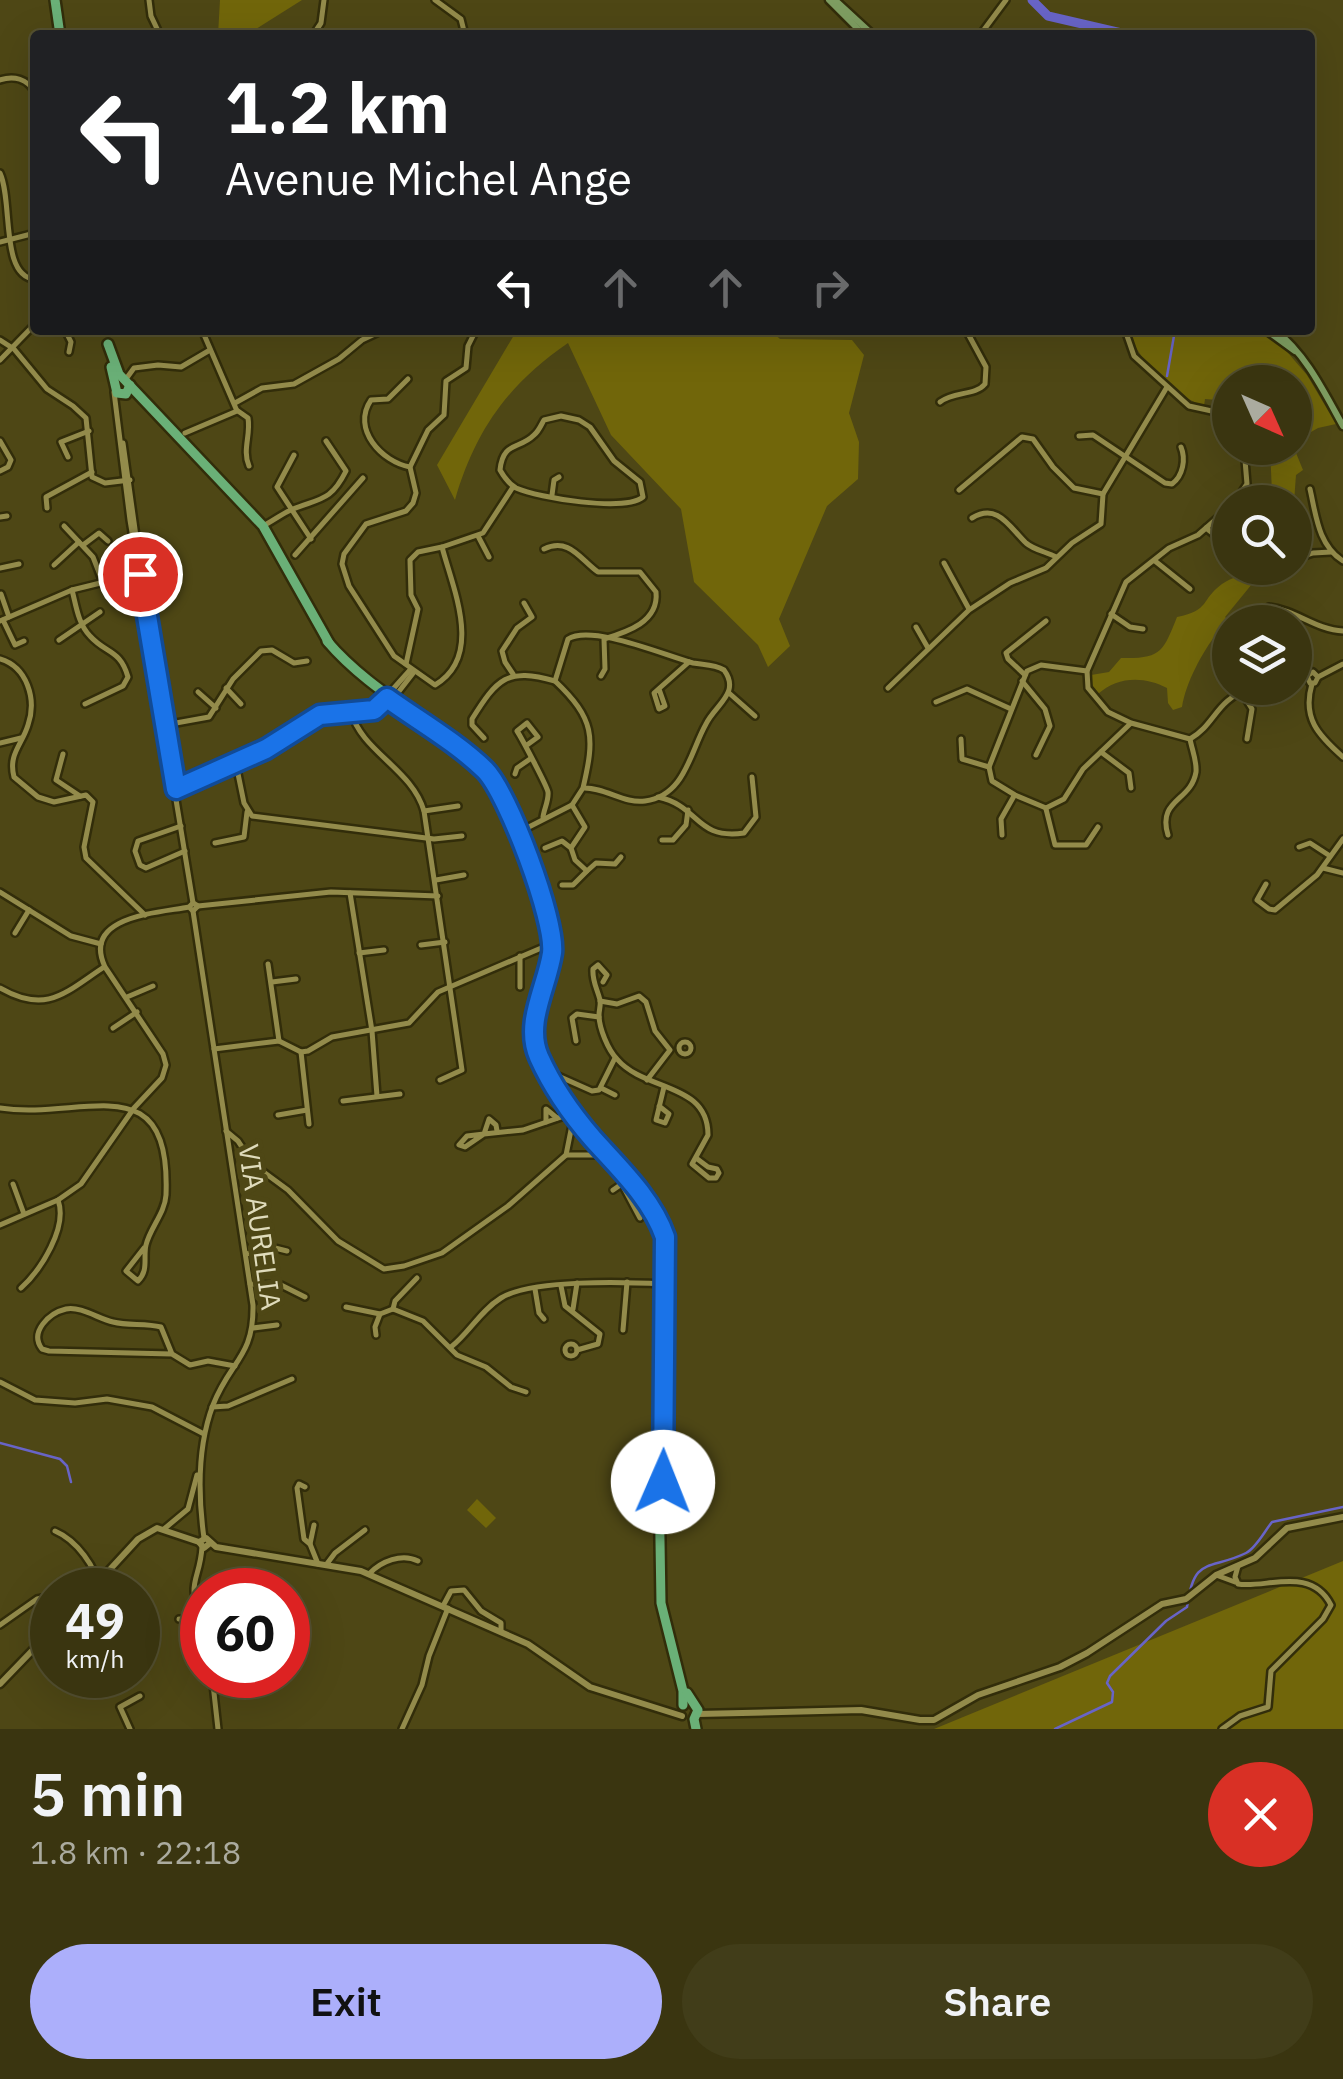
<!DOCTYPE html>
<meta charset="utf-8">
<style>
:root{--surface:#3a3510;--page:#413d19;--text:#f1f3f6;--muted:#abab9f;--line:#545030;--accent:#acaffb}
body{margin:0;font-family:"IBM Plex Sans",sans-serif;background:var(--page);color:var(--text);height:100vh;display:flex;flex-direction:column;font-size:38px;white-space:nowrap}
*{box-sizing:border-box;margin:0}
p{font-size:32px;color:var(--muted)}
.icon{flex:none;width:55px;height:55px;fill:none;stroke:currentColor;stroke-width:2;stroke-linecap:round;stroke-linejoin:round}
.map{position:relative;height:1729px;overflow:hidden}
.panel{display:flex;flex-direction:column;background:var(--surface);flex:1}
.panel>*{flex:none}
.hud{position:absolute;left:30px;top:30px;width:1285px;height:305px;border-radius:10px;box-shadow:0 10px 40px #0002,0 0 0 2px var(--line);background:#202124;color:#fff;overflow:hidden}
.needle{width:65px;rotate:135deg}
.buttons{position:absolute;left:1212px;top:365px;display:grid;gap:20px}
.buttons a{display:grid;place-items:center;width:100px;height:100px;border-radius:50%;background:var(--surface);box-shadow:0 10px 40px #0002,0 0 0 2px var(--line);font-size:50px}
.speed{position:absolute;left:30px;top:1568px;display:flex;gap:20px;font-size:50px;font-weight:700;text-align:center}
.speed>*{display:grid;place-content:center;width:130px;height:130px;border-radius:50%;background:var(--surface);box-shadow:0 10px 40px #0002,0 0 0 2px var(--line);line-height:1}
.speed small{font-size:25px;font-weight:400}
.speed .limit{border:15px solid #d22;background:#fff;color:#111}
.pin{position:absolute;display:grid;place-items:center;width:85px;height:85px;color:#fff;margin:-42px;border:5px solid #fff;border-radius:50%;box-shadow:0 2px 10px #0007}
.me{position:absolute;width:110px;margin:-55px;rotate:1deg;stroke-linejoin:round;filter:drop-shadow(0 0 8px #0008)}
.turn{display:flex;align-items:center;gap:35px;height:210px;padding:0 30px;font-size:45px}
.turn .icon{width:130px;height:130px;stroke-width:2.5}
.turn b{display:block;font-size:70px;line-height:85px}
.lanes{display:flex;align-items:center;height:95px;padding:0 30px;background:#0003;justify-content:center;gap:50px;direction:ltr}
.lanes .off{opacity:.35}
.round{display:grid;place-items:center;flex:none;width:105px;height:105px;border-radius:52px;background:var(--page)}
.summary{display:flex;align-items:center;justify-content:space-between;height:170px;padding:0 30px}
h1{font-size:60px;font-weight:600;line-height:75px}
.action{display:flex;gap:20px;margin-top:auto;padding:20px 30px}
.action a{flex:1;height:115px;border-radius:60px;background:var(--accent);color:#111;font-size:40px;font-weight:600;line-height:115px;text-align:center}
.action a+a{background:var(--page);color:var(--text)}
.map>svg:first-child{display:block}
.green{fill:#71660a}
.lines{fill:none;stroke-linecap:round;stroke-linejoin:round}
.stream{stroke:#6864c7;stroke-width:2.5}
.river{stroke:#6864c7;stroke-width:9}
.minor-casing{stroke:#322d0a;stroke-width:10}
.tertiary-casing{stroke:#322d0a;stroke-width:11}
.secondary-casing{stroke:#322d0a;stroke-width:11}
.primary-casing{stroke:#322d0a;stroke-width:14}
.minor{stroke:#938b4b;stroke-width:5}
.tertiary{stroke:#938b4b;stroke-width:6}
.secondary{stroke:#7e9d61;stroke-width:6}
.primary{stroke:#6ab077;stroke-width:9}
.route-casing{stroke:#114b97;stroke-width:25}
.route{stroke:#1a73e8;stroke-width:18}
.labels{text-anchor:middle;stroke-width:10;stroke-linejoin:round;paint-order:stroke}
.street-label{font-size:28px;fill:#dfdbbb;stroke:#4e4715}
</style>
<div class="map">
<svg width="1343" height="1729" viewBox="0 0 1343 1729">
<rect width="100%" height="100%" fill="#4e4715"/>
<!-- green -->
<g class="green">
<polygon points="220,0 302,0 253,31 253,35 218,35"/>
<path d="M517 330H770L780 339 852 340 864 355 849 413 859 442 858 479 827 506 779 619 790 646 768 667 758 645 694 582 681 509 611 435 568 343C508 384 475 431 455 500L437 465Z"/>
<path d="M1130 330 1258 331 1283 347 1307 375 1336 424 1318 428 1295 441V382H1230V401L1205 399 1204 406C1178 398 1133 358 1130 330Z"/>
<polygon points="1270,448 1294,448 1303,470 1296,475 1294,502 1267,502 1272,493"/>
<path d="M1250 568H1273L1271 578 1252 584 1225 617 1230 622V638L1217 633C1202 653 1186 682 1182 707L1173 710 1168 703 1167 688C1145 676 1117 676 1098 694L1092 685 1091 675 1109 672 1121 658C1161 659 1163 652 1177 617 1211 610 1200 600 1222 584 1232 577 1241 577 1250 568Z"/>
<polygon points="477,1499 496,1518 486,1528 467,1510"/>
<polygon points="1343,1561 1343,1729 934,1729"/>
</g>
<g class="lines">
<!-- stream -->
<g class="stream">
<polyline points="1167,376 1175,330"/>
<polyline points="0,1443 60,1459 67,1466 71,1482"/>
<path d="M1055 1729 1112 1702 1113 1692 1107 1683 1110 1676 1166 1621 1187 1607C1194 1555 1209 1571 1246 1553 1256 1548 1264 1532 1272 1522L1343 1507"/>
</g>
<!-- river -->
<polyline class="river" points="1032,0 1048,16 1130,35"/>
<defs>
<g id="minor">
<polyline points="149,0 151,16 160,35"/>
<polyline points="435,0 461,19 465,35"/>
<polyline points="313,35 321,23 324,0"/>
<polyline points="980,35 1006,0"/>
<path d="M0 80C14 75 27 79 35 92"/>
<path d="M0 173C13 201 0 277 35 279"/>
<polyline points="0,242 35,233"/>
<polyline points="65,330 71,342 69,352"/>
<path d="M476 330 468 346 466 368 446 381 444 415 428 430 410 467 416 493 413 503 406 511 366 524 344 554 342 564 349 586 394 656 435 685C484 656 453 589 442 547L483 533 513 487"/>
<polyline points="1125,330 1134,356 1189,406 1230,415"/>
<polyline points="0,340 14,349 47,389 73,406 86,418 92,477 105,483 130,480"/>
<polyline points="0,360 35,324"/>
<polyline points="126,379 134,368 158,365 181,367 210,350"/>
<path d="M408 379 388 399 371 400C351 429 382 462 410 467"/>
<polyline points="114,392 130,520 193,903"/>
<path d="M940 402C954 391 975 396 985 384L986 367 966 330"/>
<polyline points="235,403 262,388 294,384 339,359 362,340 379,332"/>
<path d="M238 411 248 418C251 435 242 450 249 466"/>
<path d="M561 416 579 420 590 427 614 461 640 482 643 497C624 512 539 498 516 488 509 484 504 477 500 470 503 441 519 450 534 435 539 431 541 425 544 420Z"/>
<polyline points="185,433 237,411 202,330"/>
<path d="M1079 436 1093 435 1165 483 1172 484C1183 476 1186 459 1181 447"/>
<polyline points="0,441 11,460 8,467 0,471"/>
<polyline points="123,443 140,565"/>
<polyline points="294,455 277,487 311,539"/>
<polyline points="68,457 61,442 89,431"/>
<path d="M1310 489C1316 515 1318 545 1343 561"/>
<polyline points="959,490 1022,437 1033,439 1053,467 1074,488 1103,494"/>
<polyline points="552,495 554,480 559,477"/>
<polyline points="1235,502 1247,484 1244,448"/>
<path d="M1230 507 1198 535 1169 548 1126 582 1087 671 1088 688 1108 712 1131 723 1190 739C1216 724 1215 700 1251 688"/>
<polyline points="47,508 46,497 92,472"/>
<polyline points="0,517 7,516"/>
<path d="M972 518C998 502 1010 528 1026 543 1034 550 1047 552 1056 557"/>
<polyline points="64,526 93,557 102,580"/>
<path d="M263 526C273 521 283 513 293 509 321 498 331 501 346 471L326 441"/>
<polyline points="1206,528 1230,547"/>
<polyline points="478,536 489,557"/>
<polyline points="83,545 99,533 108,541"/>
<path d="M544 549C569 537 580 559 598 572H640L656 592C659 622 627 632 604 639L605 669 601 676"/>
<polyline points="295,555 363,478"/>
<polyline points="1295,559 1313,553 1331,552"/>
<polyline points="1155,561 1190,589"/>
<polyline points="944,563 969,609"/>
<polyline points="54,565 79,542"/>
<polyline points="0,568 19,564"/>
<path d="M72 590C76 605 78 624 90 636 106 654 120 649 128 677L123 686 85 704"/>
<polyline points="1,594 9,617"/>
<path d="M1269 607C1296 610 1316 630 1343 631"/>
<polyline points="1111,614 1130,627 1143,629"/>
<polyline points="3,620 15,645 24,641"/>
<polyline points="0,621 72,590 141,573"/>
<polyline points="916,627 928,648"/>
<polyline points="59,640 100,612"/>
<polyline points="1230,653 1219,667 1230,685"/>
<path d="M0 659C27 667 37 699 28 725 22 745 8 754 14 777L38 797 54 802 86 795 93 802 84 847 86 858 145 915"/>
<polyline points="406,664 418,609 411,595 410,560 418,552 442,547"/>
<polyline points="1087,671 1041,665 1027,671 989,767 992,781 1015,795 1046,808 1064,799 1083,769 1130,724"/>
<polyline points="513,674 505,662 502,651 517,628 532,617 524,603"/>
<polyline points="1025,675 1008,659 1006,653 1046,621"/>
<polyline points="1295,675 1307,676 1313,672 1318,677"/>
<polyline points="1307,676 1310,683 1315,683 1318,677 1343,664"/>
<polyline points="1022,681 1045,709 1050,726 1036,755"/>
<path d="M1312 684C1302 718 1318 735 1343 757"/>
<polyline points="226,688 241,704"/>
<polyline points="888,688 969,610 1010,583 1046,568 1072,543 1101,524 1103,494 1167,387"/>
<polyline points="659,689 665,706 659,709 654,693 689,662"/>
<polyline points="1241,691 1252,709 1247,739"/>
<polyline points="198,692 216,708"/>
<polyline points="729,693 755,716"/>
<polyline points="936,702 967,689 1011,709"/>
<polyline points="376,708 410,670"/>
<path d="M351 712C362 752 412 769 424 811L462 1070 440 1080"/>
<polyline points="165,725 209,717 233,679 261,651 272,650 294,663 307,661"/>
<path d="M484 738 472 725V719C497 679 507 667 555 681"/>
<polyline points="961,739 962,759 989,767"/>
<polyline points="0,743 21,738"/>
<path d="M527 745 538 737 527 723 517 731C521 737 547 786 548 792 549 800 544 809 543 817"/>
<polyline points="1101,752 1129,773 1131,788"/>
<polyline points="63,754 56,780 80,796"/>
<polyline points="236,764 244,803 252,816 434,839 462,836"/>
<polyline points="515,774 517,768 530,759"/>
<polyline points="176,789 266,749 320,715 386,708 414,672"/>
<path d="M658 797C700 806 695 840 744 833L756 817 752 777"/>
<path d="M499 803 517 833 572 805 583 788C605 787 624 804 645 801 685 796 690 752 706 724 715 705 741 693 724 670 714 664 704 665 693 663 666 656 592 624 568 639L555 681C595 719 595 737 583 788"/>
<polyline points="572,805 585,827 571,848 575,860 587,871 596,863 615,864 621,857"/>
<polyline points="1046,809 1055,845 1086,845 1098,827"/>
<polyline points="424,811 458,806"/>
<polyline points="181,826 138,841 135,851 140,865 146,868 185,851"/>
<polyline points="1002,835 1001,819 1014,796"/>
<path d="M1168 835C1157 799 1191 802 1196 772 1197 761 1192 750 1190 739"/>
<polyline points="662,840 673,840 686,825 688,810"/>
<polyline points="215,843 244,837 247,812"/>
<polyline points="1299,847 1310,843 1330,856"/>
<polyline points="545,848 562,841 571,848"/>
<polyline points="1323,868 1343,873"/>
<polyline points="436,880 464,875"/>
<polyline points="1266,884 1257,900 1269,909 1275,910 1317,875 1343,839"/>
<polyline points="562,885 573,885 587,871"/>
<polyline points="0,892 71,936 101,944"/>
<polyline points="350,893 372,1031 377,1096"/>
<polyline points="198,906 331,892 438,896"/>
<path d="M193 911 253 1305C254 1357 230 1361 213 1405 198 1445 198 1495 204 1538"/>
<polyline points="15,933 29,910"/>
<polyline points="421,945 445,942"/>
<polyline points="359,953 384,950"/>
<polyline points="520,956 520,987"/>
<polyline points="268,964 279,1041"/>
<polyline points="272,982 296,979"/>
<path d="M603 982 607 975 598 965 593 969C592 981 597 988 600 1000 601 1005 599 1010 599 1015 599 1028 608 1050 617 1059 645 1092 708 1082 708 1135L692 1164 709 1178H716L719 1173 717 1169 708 1167 696 1158"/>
<path d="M0 988C47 1015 66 992 104 967"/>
<polyline points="127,997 153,986"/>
<polyline points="600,1001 617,1004 639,996 646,1002 655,1031 670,1050 647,1080"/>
<polyline points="113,1028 137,1012"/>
<polyline points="576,1041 572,1018 577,1014 599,1017"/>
<circle cx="685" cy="1048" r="6"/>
<polyline points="214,1049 279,1041 301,1052 308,1051 332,1037 409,1023 438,992 553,943"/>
<polyline points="301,1052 309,1124"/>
<polyline points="550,1083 550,1077 556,1075 592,1091 599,1090 615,1058"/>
<polyline points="601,1088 615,1095"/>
<polyline points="343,1101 400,1094"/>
<polyline points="659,1106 669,1114 665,1123 656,1120 664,1087"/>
<path d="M0 1108C83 1121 171 1062 166 1195 165 1213 150 1228 146 1245 143 1258 149 1270 138 1281L126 1271 144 1248"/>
<polyline points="278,1115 307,1110"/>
<polyline points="546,1122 546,1109 557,1118"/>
<polyline points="226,1131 238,1141 254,1165 288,1190 338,1241 384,1269 404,1266 442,1253 508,1206 566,1155 572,1125 578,1118"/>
<polyline points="497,1131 496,1125 489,1119 484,1134 467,1136 459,1145 465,1147 484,1134 523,1130 573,1113"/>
<polyline points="566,1155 603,1155"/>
<polyline points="13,1184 24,1214"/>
<polyline points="623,1186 640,1218"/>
<polyline points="613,1190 629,1179"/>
<path d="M0 1225 58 1200 81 1184 134 1108 162 1078 166 1065 163 1054 105 967C81 916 158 913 189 907L193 911 198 906 193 903 189 907"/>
<polyline points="246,1254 275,1248 287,1251"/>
<polyline points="250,1284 281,1285 305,1297"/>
<polyline points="561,1286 565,1306 600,1334 598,1344 577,1350"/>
<path d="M21 1288C41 1270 68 1227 58 1200"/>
<polyline points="535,1289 539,1313 544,1319"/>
<polyline points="346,1307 380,1314 393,1309"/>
<polyline points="393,1309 423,1321 457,1355 486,1367 511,1387 526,1392"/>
<polyline points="393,1309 395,1301 417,1278"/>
<polyline points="573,1309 577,1283"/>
<polyline points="253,1328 277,1325"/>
<polyline points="623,1330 627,1282"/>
<polyline points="376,1335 375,1327 380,1314"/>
<circle cx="571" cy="1350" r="6"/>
<path d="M451 1347C469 1333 480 1311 501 1298 532 1279 626 1282 663 1284"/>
<path d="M172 1354 161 1327C145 1323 128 1326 113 1322 99 1319 81 1306 66 1309 49 1313 29 1332 42 1349L49 1351 172 1354 190 1365 208 1361 235 1366"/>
<polyline points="0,1382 35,1400 75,1403 107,1399 152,1407 204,1434"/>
<polyline points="212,1407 228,1406 292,1379"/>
<polyline points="305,1487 299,1484 297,1488 304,1539 310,1544"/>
<polyline points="314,1525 310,1544 318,1564"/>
<polyline points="164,1529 188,1509 197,1475"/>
<path d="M55 1531C76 1540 97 1567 99 1590"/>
<path d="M202 1547C200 1581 185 1582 202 1618"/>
<polyline points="326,1565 335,1553 365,1530"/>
<path d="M369 1574C381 1561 402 1553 418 1561"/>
<polyline points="1216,1575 1235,1582"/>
<polyline points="443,1606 451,1591 464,1590 481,1611 501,1623 501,1632"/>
<polyline points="179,1619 202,1621"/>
<polyline points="0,1625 37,1599 42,1598 52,1609"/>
<polyline points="212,1675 218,1729"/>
<polyline points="63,1681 65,1675"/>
<polyline points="130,1729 120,1707 140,1696"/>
<polyline points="402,1729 422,1685 429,1656 448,1608"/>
<path d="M1222 1729 1240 1716 1268 1707 1271 1671 1323 1619 1331 1605C1311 1565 1265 1589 1238 1584L1235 1577 1238 1566"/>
</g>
<g id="tertiary">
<polyline points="199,1542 206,1538 216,1547 361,1571 528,1644 590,1687 682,1716"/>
<polyline points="91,1590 138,1539 157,1528 199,1542 204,1548 209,1544"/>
<polyline points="0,1684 52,1630"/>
<polyline points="698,1714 861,1710 920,1720 934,1720 978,1695 1060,1667 1087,1653 1162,1604 1186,1599 1216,1575 1255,1558 1287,1528 1343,1517"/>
</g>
<g id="secondary">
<polyline points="829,0 864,35"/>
<polyline points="835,0 873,35"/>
<polyline points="1266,330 1295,351"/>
<path d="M1275 330C1306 354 1324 392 1343 426"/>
</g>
<g id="primary">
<polyline points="55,0 60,35"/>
<polyline points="108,344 119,374 263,526 329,643"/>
<polyline points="111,367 117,393 126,394 130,385"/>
<path d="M327 641C372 694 437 722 486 771 511 795 548 904 552 939 558 982 514 1023 537 1064 547 1084 559 1105 574 1122 609 1161 664 1199 666 1256L659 1479 661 1603 683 1691V1705"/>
<polyline points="687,1693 698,1710 694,1719 696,1729"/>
</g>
</defs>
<!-- minor casing -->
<use href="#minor" class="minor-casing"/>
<!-- tertiary casing -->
<use href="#tertiary" class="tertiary-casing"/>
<!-- secondary casing -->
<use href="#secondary" class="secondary-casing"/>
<!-- primary casing -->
<use href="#primary" class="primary-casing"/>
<!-- minor -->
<use href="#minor" class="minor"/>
<!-- tertiary -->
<use href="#tertiary" class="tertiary"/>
<!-- secondary -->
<use href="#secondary" class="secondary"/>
<!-- primary -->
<use href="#primary" class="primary"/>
</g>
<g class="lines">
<defs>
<path id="route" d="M140 574 176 789 266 749 320 715 374 710 387 698C419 721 456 742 485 770 508 793 556 921 552 953 547 987 524 1023 539 1057 552 1086 573 1116 593 1139 620 1169 652 1199 665 1237L663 1482"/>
</defs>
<!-- route casing -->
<use href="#route" class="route-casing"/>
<!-- route -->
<use href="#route" class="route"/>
</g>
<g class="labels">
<!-- street labels -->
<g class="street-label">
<text transform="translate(260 1227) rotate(82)" y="10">VIA AURELIA</text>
</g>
</g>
</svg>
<div class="buttons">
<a><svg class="needle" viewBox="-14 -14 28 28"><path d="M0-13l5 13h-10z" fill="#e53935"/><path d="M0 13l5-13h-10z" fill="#abab9f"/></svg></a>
<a><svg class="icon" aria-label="search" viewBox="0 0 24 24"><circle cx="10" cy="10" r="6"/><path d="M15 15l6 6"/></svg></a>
<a><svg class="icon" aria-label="layers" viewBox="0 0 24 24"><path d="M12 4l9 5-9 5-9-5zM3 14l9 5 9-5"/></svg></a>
</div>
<div class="speed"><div>49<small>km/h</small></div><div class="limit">60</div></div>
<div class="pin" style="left:140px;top:574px;background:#d93025"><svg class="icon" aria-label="arrive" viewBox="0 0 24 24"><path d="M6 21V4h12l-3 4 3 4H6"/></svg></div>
<svg class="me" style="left:663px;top:1482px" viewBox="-20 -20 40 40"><circle r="19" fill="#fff"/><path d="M0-13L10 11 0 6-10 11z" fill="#1a73e8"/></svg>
<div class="hud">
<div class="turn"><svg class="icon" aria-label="left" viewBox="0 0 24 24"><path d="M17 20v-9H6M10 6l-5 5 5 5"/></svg><div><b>1.2 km</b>Avenue Michel Ange</div></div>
<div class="lanes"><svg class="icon" aria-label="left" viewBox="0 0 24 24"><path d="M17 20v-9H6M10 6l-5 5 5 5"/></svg><svg class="icon off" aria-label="ahead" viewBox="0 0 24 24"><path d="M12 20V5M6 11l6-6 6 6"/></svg><svg class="icon off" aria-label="ahead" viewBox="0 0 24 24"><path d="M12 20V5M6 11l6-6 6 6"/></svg><svg class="icon off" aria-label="right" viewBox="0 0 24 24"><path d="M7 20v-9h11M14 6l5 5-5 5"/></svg></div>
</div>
</div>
<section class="panel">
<div class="summary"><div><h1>5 min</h1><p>1.8 km · 22:18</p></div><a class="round" style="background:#d93025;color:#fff"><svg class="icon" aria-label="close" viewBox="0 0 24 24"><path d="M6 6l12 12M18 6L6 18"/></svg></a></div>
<div class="action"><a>Exit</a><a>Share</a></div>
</section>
